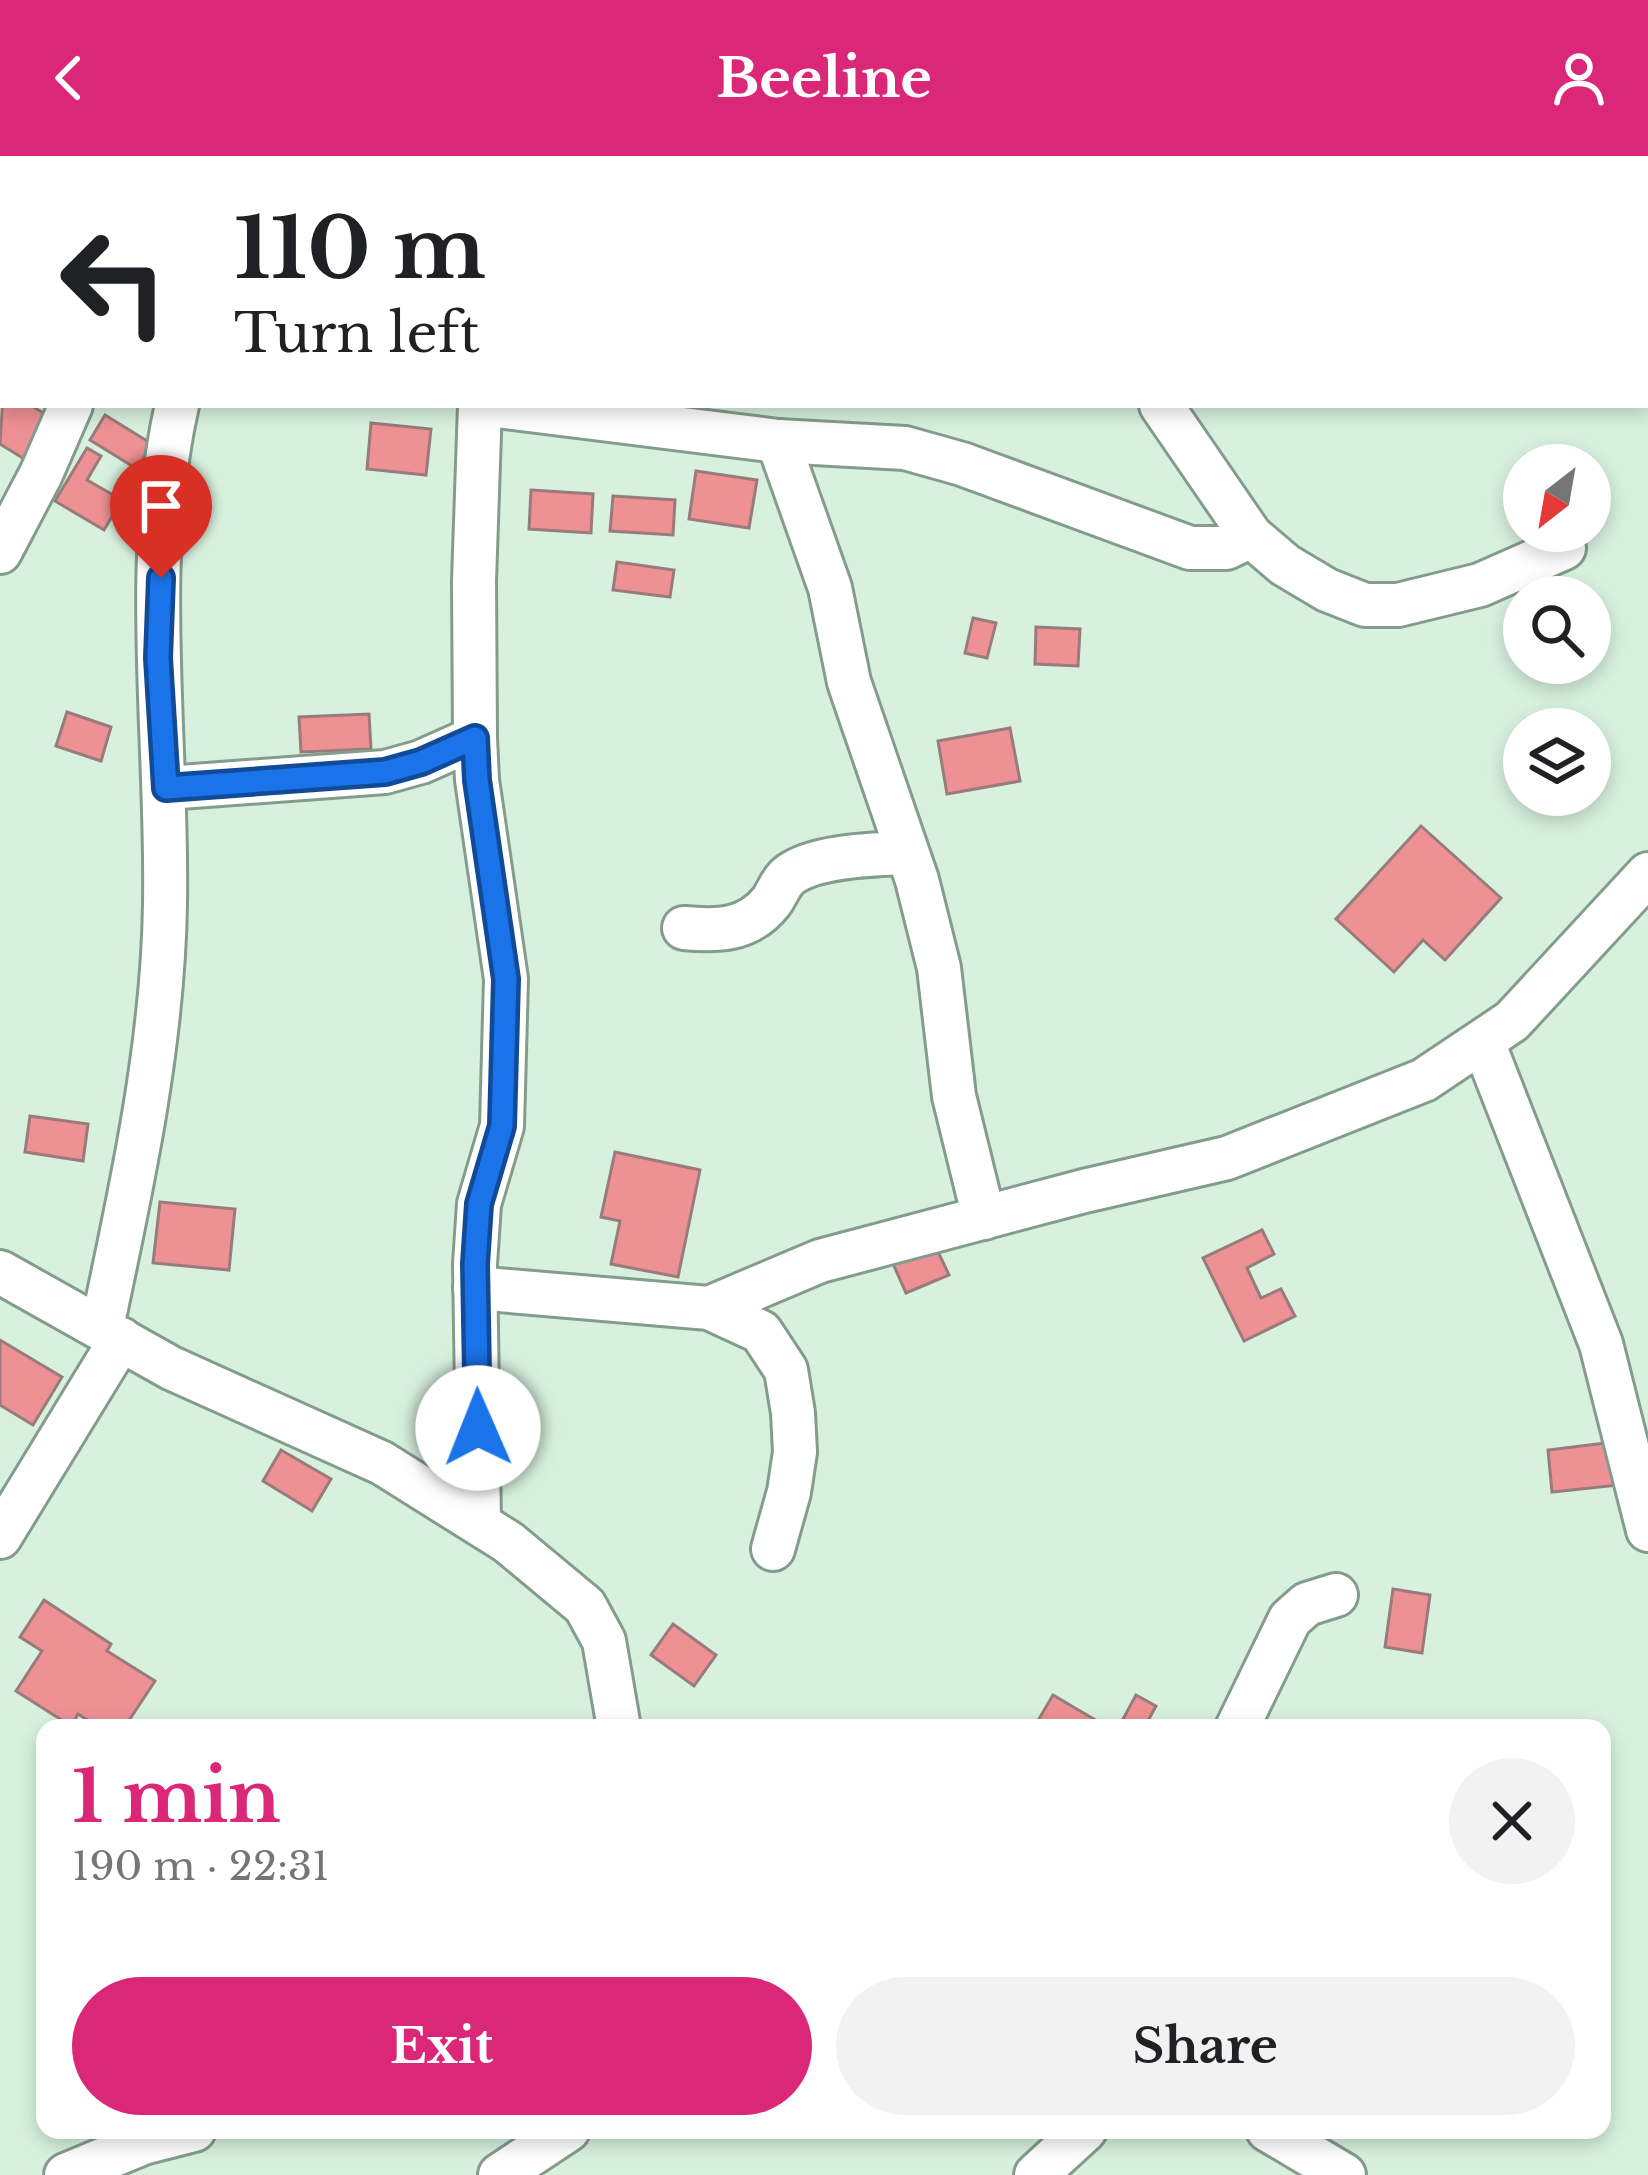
<!DOCTYPE html>
<meta charset="utf-8">
<style>
:root{--surface:#fff;--page:#f2f2f2;--text:#202124;--muted:#757577;--accent:#db2777}
body{margin:0;font-family:"Libre Baskerville",serif;background:var(--page);color:var(--text);height:100vh;display:flex;flex-direction:column;font-size:45px;white-space:nowrap}
*{box-sizing:border-box;margin:0}
p{font-size:39px;color:var(--muted)}
.icon{flex:none;width:66px;height:66px;fill:none;stroke:currentColor;stroke-width:2;stroke-linecap:round;stroke-linejoin:round}
.map{position:relative;flex:1;overflow:hidden}
.drawer{position:absolute;left:36px;top:1563px;width:1575px;height:420px;display:flex;flex-direction:column;background:var(--surface);border-radius:24px;box-shadow:0 6px 18px #0003}
.drawer>*{flex:none}
.hud{position:absolute;left:0px;top:0px;width:1650px;height:252px;box-shadow:0 6px 18px #0003;background:#fff;color:var(--text);overflow:hidden}
.needle{width:78px;rotate:211deg}
.tools{position:absolute;left:1503px;top:288px;display:grid;gap:24px}
.tools a{display:grid;place-items:center;width:108px;height:108px;border-radius:50%;background:var(--surface);box-shadow:0 6px 18px #0003;font-size:60px}
.pin{position:absolute;display:grid;place-items:center;width:102px;height:102px;color:#fff;margin:-123px -51px;border-radius:50% 50% 50% 0;rotate:-45deg;box-shadow:0 0 12px #0007}
.pin .icon{rotate:45deg}
.me{position:absolute;width:132px;margin:-66px;rotate:359deg;stroke-linejoin:round;filter:drop-shadow(0 0 9px #0008)}
.turn{display:flex;align-items:center;gap:42px;height:252px;padding:0 36px;font-size:54px}
.turn .icon{width:156px;height:156px;stroke-width:2.5}
.turn b{display:block;font-size:84px;line-height:102px}
.round{display:grid;place-items:center;flex:none;width:126px;height:126px;border-radius:63px;background:var(--page)}
.summary{display:flex;align-items:center;justify-content:space-between;height:204px;padding:0 36px}
h1{font-size:72px;font-weight:700;line-height:90px;color:var(--accent)}
.primary-button{display:flex;gap:24px;margin-top:auto;padding:24px 36px}
.primary-button a{flex:1;height:138px;border-radius:72px;background:var(--accent);color:#fff;font-size:48px;font-weight:700;line-height:138px;text-align:center}
.primary-button a+a{background:var(--page);color:var(--text)}
header{display:flex;justify-content:space-between;align-items:center;height:156px;padding:0 36px;background:var(--accent);color:#fff;font-size:54px;font-weight:700}
.map>svg:first-child{display:block}
.building{fill:#ee9194;stroke:#987b7a;stroke-width:3}
.lines{fill:none;stroke-linecap:round;stroke-linejoin:round}
.minor-casing{stroke:#849c8b;stroke-width:48}
.minor{stroke:#fff;stroke-width:42}
.route-casing{stroke:#114b97;stroke-width:30}
.route{stroke:#1a73e8;stroke-width:21}
</style>
<header><svg class="icon" aria-label="back" viewBox="0 0 24 24"><path d="M15 5l-7 7 7 7"/></svg>Beeline<svg class="icon" aria-label="person" viewBox="0 0 24 24"><circle cx="12" cy="8" r="4"/><path d="M4 21q1-7 8-7t8 7"/></svg></header>
<div class="map">
<svg width="1648" height="2019" viewBox="0 0 1648 2019">
<rect width="100%" height="100%" fill="#d8f1df"/>
<!-- building -->
<g class="building">
<polygon points="3,240 3,249 30,249 55,264 29,306 0,288"/>
<polygon points="105,259 152,288 137,313 90,284"/>
<polygon points="371,267 431,273 426,319 367,313"/>
<polygon points="87,292 101,300 87,324 122,344 104,374 55,345"/>
<polygon points="696,315 757,324 749,372 689,363"/>
<polygon points="531,334 593,338 591,377 529,373"/>
<polygon points="613,340 675,344 673,379 610,375"/>
<polygon points="617,406 674,414 670,441 613,434"/>
<polygon points="973,462 996,467 987,502 965,497"/>
<polygon points="1036,471 1080,473 1078,510 1035,508"/>
<polygon points="67,556 111,571 101,605 56,590"/>
<polygon points="369,558 371,593 301,596 299,561"/>
<polygon points="1010,572 1020,625 947,638 938,585"/>
<polygon points="1421,670 1501,742 1445,804 1423,784 1394,816 1336,763"/>
<polygon points="30,960 88,968 83,1005 25,996"/>
<polygon points="615,996 700,1014 678,1121 611,1108 620,1065 601,1061"/>
<polygon points="160,1046 235,1053 229,1114 153,1107"/>
<polygon points="1262,1074 1274,1098 1247,1112 1261,1142 1281,1133 1295,1160 1244,1185 1203,1102"/>
<polygon points="933,1085 949,1119 906,1137 891,1103"/>
<polygon points="0,1184 62,1221 33,1269 0,1249"/>
<polygon points="1614,1286 1619,1329 1552,1336 1548,1294"/>
<polygon points="281,1294 331,1323 312,1355 263,1325"/>
<polygon points="1393,1433 1430,1439 1422,1497 1385,1491"/>
<polygon points="44,1444 111,1488 107,1495 155,1525 124,1572 100,1572 78,1558 71,1570 16,1535 42,1495 20,1481"/>
<polygon points="673,1468 716,1499 694,1530 651,1499"/>
<polygon points="1053,1539 1109,1572 1042,1572 1036,1568"/>
<polygon points="1136,1539 1156,1550 1144,1572 1130,1572 1121,1567"/>
</g>
<g class="lines">
<defs>
<g id="minor">
<polyline points="605,0 605,3"/>
<polyline points="1017,0 1019,3"/>
<polyline points="169,3 170,0"/>
<polyline points="0,65 3,67"/>
<polyline points="489,249 778,285 905,292 962,308 1190,392 1226,392 1251,380"/>
<polyline points="1161,249 1251,380 1285,409 1327,434 1365,449 1398,449 1480,429 1564,392"/>
<polyline points="778,285 830,432 849,526 917,724 939,812 954,940 984,1062"/>
<polyline points="0,396 41,318 71,249"/>
<polyline points="166,632 385,616 421,606 475,582"/>
<path d="M684 772C717 775 748 775 771 746 779 735 781 723 794 716 820 700 875 698 906 697"/>
<polyline points="1483,886 1601,1188 1648,1374"/>
<polyline points="0,1116 171,1212 382,1307 508,1386 585,1450 604,1485 619,1572"/>
<polyline points="475,1132 709,1152 761,1176 786,1214 793,1257 795,1296 789,1336 773,1393"/>
<polyline points="709,1152 820,1105 1084,1035 1227,1002 1424,924 1512,865 1648,718"/>
<path d="M102 1171C131 1034 163 890 165 748 168 586 141 407 177 249"/>
<polyline points="479,1366 475,1108 479,1048 502,970 506,823 477,624 475,582 474,425 480,249"/>
<polyline points="0,1381 121,1183"/>
<polyline points="1237,1572 1290,1463 1307,1448 1336,1439"/>
<polyline points="1268,1974 1344,2019"/>
<polyline points="66,2019 143,1987 194,1974"/>
<polyline points="500,2019 568,1974"/>
<polyline points="1036,2019 1085,1974"/>
</g>
</defs>
<!-- minor casing -->
<use href="#minor" class="minor-casing"/>
<!-- minor -->
<use href="#minor" class="minor"/>
</g>
<g class="lines">
<defs>
<polyline id="route" points="161,422 158,502 166,632 385,616 421,606 475,582 477,624 506,823 502,970 479,1048 475,1108 478,1272"/>
</defs>
<!-- route casing -->
<use href="#route" class="route-casing"/>
<!-- route -->
<use href="#route" class="route"/>
</g>
</svg>
<div class="tools">
<a><svg class="needle" viewBox="-14 -14 28 28"><path d="M0-13l5 13h-10z" fill="#e53935"/><path d="M0 13l5-13h-10z" fill="#757577"/></svg></a>
<a><svg class="icon" aria-label="search" viewBox="0 0 24 24"><circle cx="10" cy="10" r="6"/><path d="M15 15l6 6"/></svg></a>
<a><svg class="icon" aria-label="layers" viewBox="0 0 24 24"><path d="M12 4l9 5-9 5-9-5zM3 14l9 5 9-5"/></svg></a>
</div>
<div class="pin" style="left:161px;top:422px;background:#d93025"><svg class="icon" aria-label="arrive" viewBox="0 0 24 24"><path d="M6 21V4h12l-3 4 3 4H6"/></svg></div>
<svg class="me" style="left:478px;top:1272px" viewBox="-20 -20 40 40"><circle r="19" fill="#fff"/><path d="M0-13L10 11 0 6-10 11z" fill="#1a73e8"/></svg>
<div class="hud">
<div class="turn"><svg class="icon" aria-label="left" viewBox="0 0 24 24"><path d="M17 20v-9H6M10 6l-5 5 5 5"/></svg><div><b>110 m</b>Turn left</div></div>
</div>
<section class="drawer">
<div class="summary"><div><h1>1 min</h1><p>190 m · 22:31</p></div><a class="round"><svg class="icon" aria-label="close" viewBox="0 0 24 24"><path d="M6 6l12 12M18 6L6 18"/></svg></a></div>
<div class="primary-button"><a>Exit</a><a>Share</a></div>
</section>
</div>
